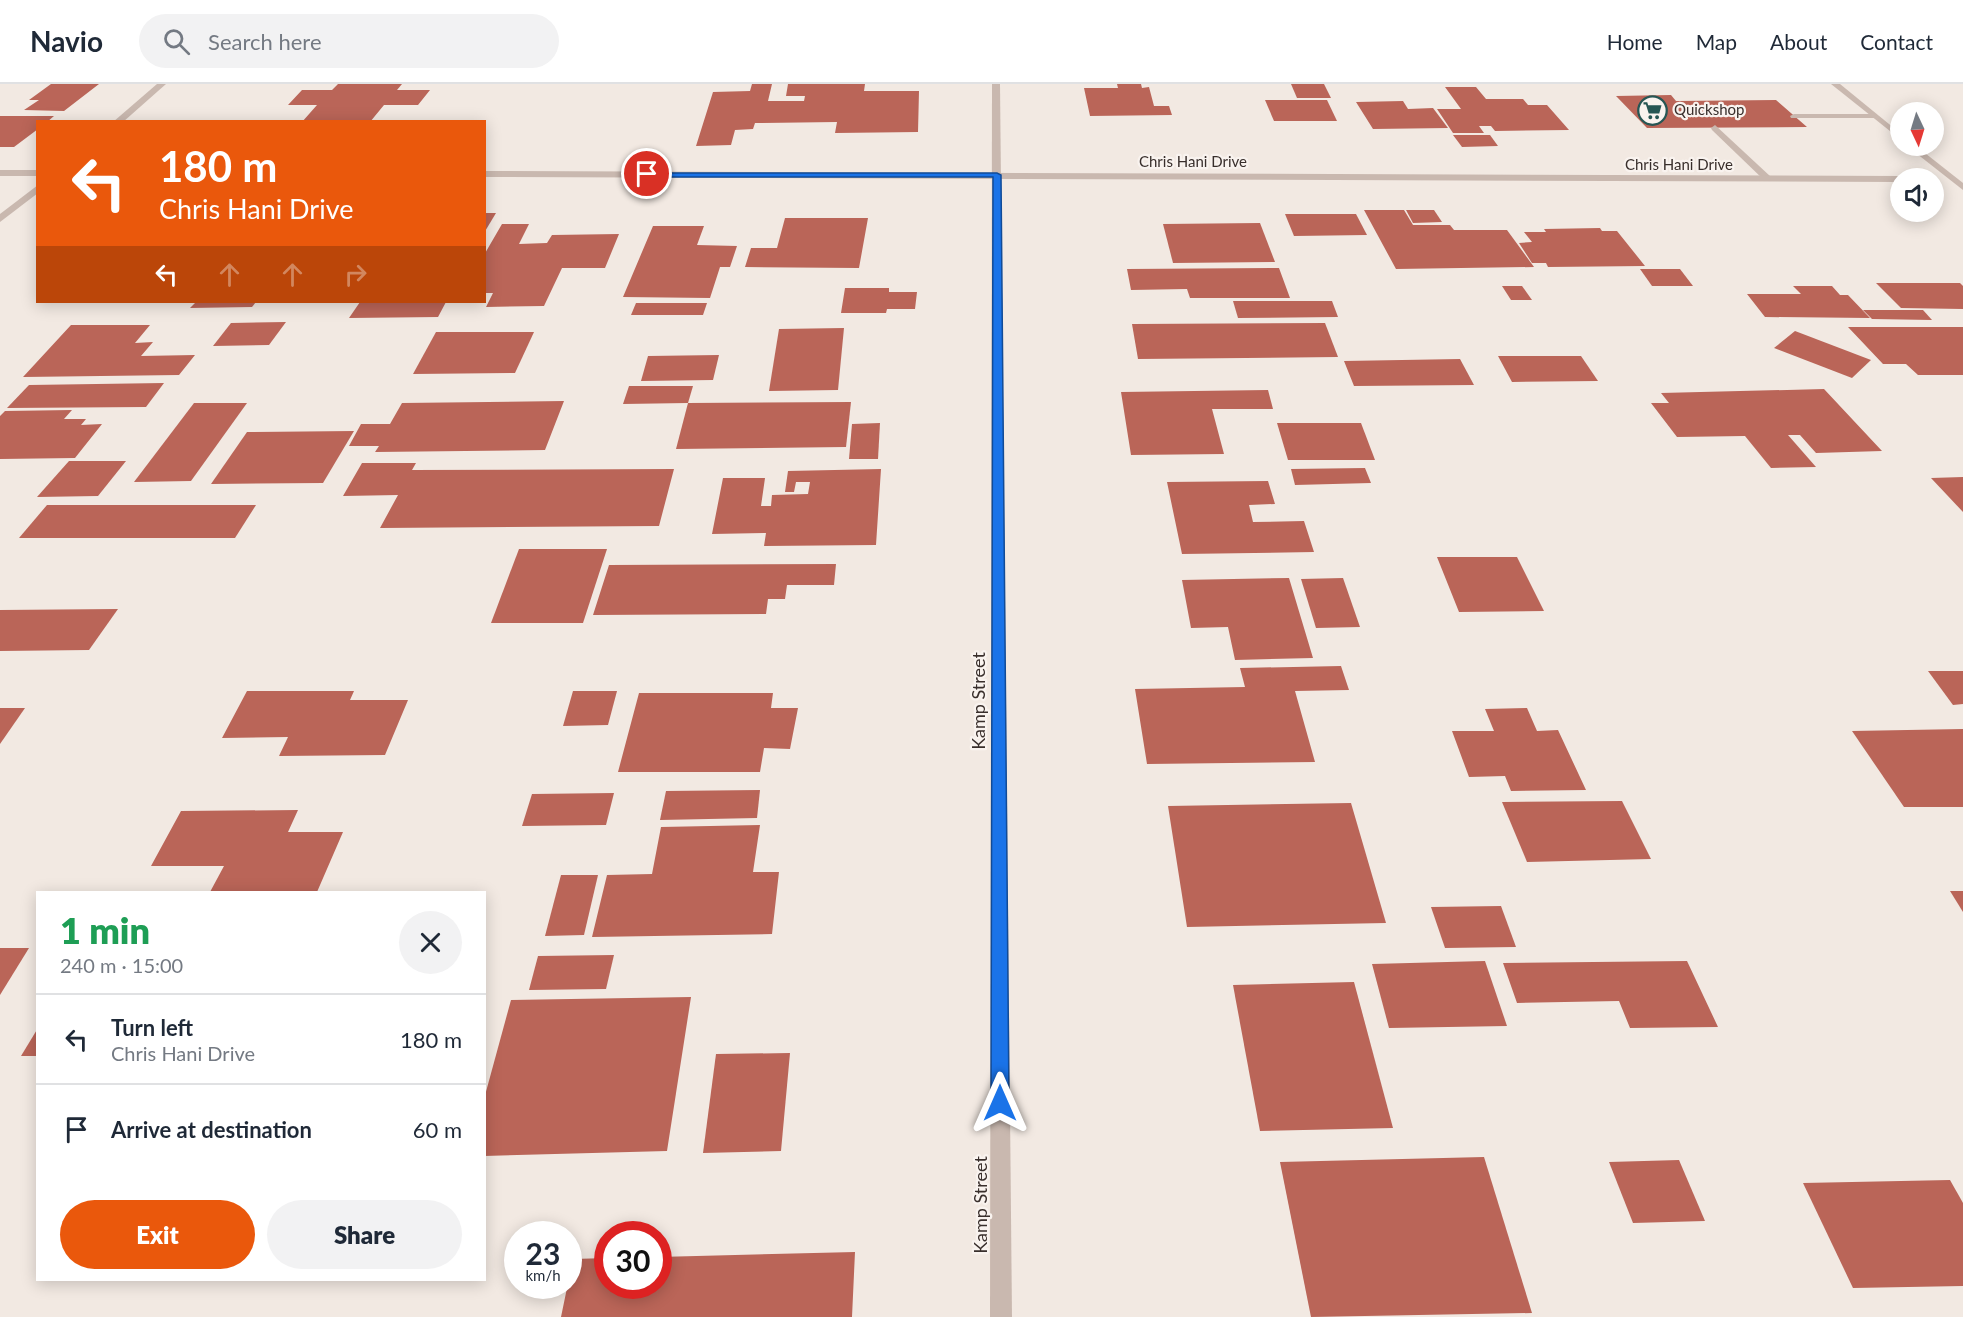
<!DOCTYPE html>
<meta charset="utf-8">
<style>
:root{--surface:#fff;--page:#f2f2f3;--text:#1f2937;--muted:#747a83;--line:#e0e1e3;--accent:#ea580c}
body{margin:0;font-family:Lato,sans-serif;background:var(--page);color:var(--text);height:100vh;display:flex;flex-direction:column;font-size:22px;white-space:nowrap}
*{box-sizing:border-box;margin:0}
p{font-size:20px;color:var(--muted)}
.icon{flex:none;width:33px;height:33px;fill:none;stroke:currentColor;stroke-width:2;stroke-linecap:round;stroke-linejoin:round}
.map{position:relative;flex:1;overflow:hidden}
.panel{position:absolute;left:36px;top:807px;width:450px;height:390px;display:flex;flex-direction:column;background:var(--surface);border-radius:0px;box-shadow:0 3px 15px #0003}
.panel>*{flex:none}
.top-card{position:absolute;left:36px;top:36px;width:450px;height:183px;border-radius:0px;box-shadow:0 3px 15px #0003;background:#ea580c;color:#fff;overflow:hidden}
.needle{width:39px;rotate:176deg}
.fabs{position:absolute;left:1890px;top:18px;display:grid;gap:12px}
.fabs a{display:grid;place-items:center;width:54px;height:54px;border-radius:50%;background:var(--surface);box-shadow:0 3px 15px #0003;font-size:30px}
.speed{position:absolute;left:504px;top:1137px;display:flex;gap:12px;font-size:30px;font-weight:700;text-align:center}
.speed>*{display:grid;place-content:center;width:78px;height:78px;border-radius:50%;background:var(--surface);box-shadow:0 3px 15px #0003;line-height:1}
.speed small{font-size:15px;font-weight:400}
.speed .limit{border:9px solid #d22;background:#fff;color:#111}
.pin{position:absolute;display:grid;place-items:center;width:51px;height:51px;color:#fff;margin:-26px;border:3px solid #fff;border-radius:50%;box-shadow:0 2px 6px #0007}
.me{position:absolute;width:66px;margin:-33px;rotate:0deg;stroke-linejoin:round;filter:drop-shadow(0 0 4px #0008)}
.turn{display:flex;align-items:center;gap:21px;height:126px;padding:0 24px;font-size:27px}
.turn .icon{width:78px;height:78px;stroke-width:2.5}
.turn b{display:block;font-size:42px;line-height:51px}
.lanes{display:flex;align-items:center;height:57px;padding:0 24px;background:#0003;justify-content:center;gap:30px;direction:ltr}
.lanes .off{opacity:.35}
.round{display:grid;place-items:center;flex:none;width:63px;height:63px;border-radius:32px;background:var(--page)}
.head{display:flex;align-items:center;justify-content:space-between;height:102px;padding:0 24px}
h1{font-size:36px;font-weight:800;line-height:45px;color:#1e9e55}
.primary-button{display:flex;gap:12px;margin-top:auto;padding:12px 24px}
.primary-button a{flex:1;height:69px;border-radius:36px;background:var(--accent);color:#fff;font-size:24px;font-weight:800;line-height:69px;text-align:center}
.primary-button a+a{background:var(--page);color:var(--text)}
ul{padding:0;list-style:none}
li{display:flex;align-items:center;gap:18px;height:90px;padding:0 24px;border-top:2px solid var(--line)}
li div{flex:1}
li b{display:block;font-size:22px}
li em{font-style:normal}
header{display:flex;align-items:center;gap:36px;box-sizing:border-box;height:84px;padding:0 30px;background:var(--surface);border-bottom:2px solid var(--line)}
header strong{font-size:28px}
nav{display:flex;gap:33px;margin-inline-start:auto;font-size:21px}
.search{width:420px;height:54px;background:var(--page);display:flex;align-items:center;gap:15px;box-sizing:border-box;padding:0 21px;border-radius:33px;color:var(--muted);font-size:22px}
.map>svg:first-child{display:block}
.building{fill:#ba6558}
.lines{fill:none;stroke-linecap:round;stroke-linejoin:round}
.service{fill:#c9b8af;fill-rule:evenodd}
.minor{fill:#c9b8af;fill-rule:evenodd}
.tertiary{fill:#c9b8af;fill-rule:evenodd}
.route{fill:#1a73e8;stroke:#114b97;stroke-width:1.5}
.labels{text-anchor:middle;stroke-width:4.5;stroke-linejoin:round;paint-order:stroke}
.far-poi-label{font-size:15px;fill:#392f2c;stroke:#f9f3ef;text-anchor:start}
.far-street-label{font-size:15px;fill:#392f2c;stroke:#f9f3ef}
.street-label{font-size:18px;fill:#392f2c;stroke:#f9f3ef}
</style>
<header>
<strong>Navio</strong>
<div class="search"><svg class="icon" aria-label="search" viewBox="0 0 24 24"><circle cx="10" cy="10" r="6"/><path d="M15 15l6 6"/></svg>Search here</div>
<nav><a>Home</a><a>Map</a><a>About</a><a>Contact</a></nav>
</header>
<div class="map">
<svg width="1963" height="1233" viewBox="0 0 1963 1233">
<rect width="100%" height="100%" fill="#f2e9e2"/>
<!-- building -->
<g class="building">
<polygon points="51,0 99,0 64,27 24,26 39,16 29,16"/>
<polygon points="338,0 402,0 397,6 430,6 418,21 384,21 370,38 302,38 317,21 288,21 302,6 332,6"/>
<polygon points="752,0 772,0 768,17 804,17 805,12 786,12 788,0 865,0 864,7 919,7 918,48 835,49 837,38 755,39 753,45 735,46 731,61 696,62 713,8 750,7"/>
<polygon points="1117,0 1141,0 1142,4 1149,3 1154,22 1169,22 1172,31 1090,32 1084,4 1118,4"/>
<polygon points="1291,0 1324,0 1331,14 1297,14"/>
<polygon points="1445,3 1476,3 1486,15 1523,15 1528,21 1547,21 1569,46 1495,47 1491,42 1479,42 1484,49 1453,49 1437,25 1461,25"/>
<polygon points="1671,11 1676,17 1776,16 1807,43 1647,44 1616,12"/>
<polygon points="1265,16 1327,16 1337,37 1274,37"/>
<polygon points="1403,17 1408,25 1433,24 1448,44 1373,45 1356,18"/>
<polygon points="0,32 54,32 47,38 38,38 38,45 14,63 0,63"/>
<polygon points="1453,51 1490,51 1498,62 1462,63"/>
<polygon points="1364,126 1404,126 1413,141 1450,141 1454,146 1507,146 1534,183 1396,185"/>
<polygon points="1406,126 1434,126 1442,138 1413,139"/>
<polygon points="484,129 496,129 484,149"/>
<polygon points="1285,130 1356,130 1367,151 1294,152"/>
<polygon points="785,134 868,134 859,184 745,183 751,164 777,164"/>
<polygon points="1260,139 1275,178 1173,179 1163,140"/>
<polygon points="502,140 529,140 519,160 547,159 552,151 619,150 605,184 562,184 544,222 486,223 493,209 484,209 484,171"/>
<polygon points="653,142 704,142 697,161 737,162 730,183 720,183 710,214 623,213"/>
<polygon points="1600,144 1602,147 1617,147 1645,182 1548,183 1546,179 1532,179 1519,159 1532,158 1524,148 1546,148 1544,145"/>
<polygon points="1279,184 1290,214 1190,214 1187,205 1131,206 1127,185"/>
<polygon points="1640,185 1680,185 1693,202 1652,202"/>
<polygon points="1876,199 1960,199 1963,202 1963,225 1901,224"/>
<polygon points="1502,202 1522,202 1532,216 1511,216"/>
<polygon points="1793,202 1832,202 1840,211 1848,211 1870,234 1765,233 1747,210 1801,210"/>
<polygon points="845,204 889,204 889,208 917,208 915,225 887,225 886,229 841,229"/>
<polygon points="1233,217 1332,217 1338,233 1238,234"/>
<polygon points="196,218 256,218 252,223 190,224"/>
<polygon points="360,218 446,218 438,233 349,234"/>
<polygon points="636,219 707,219 703,231 631,231"/>
<polygon points="1863,226 1923,226 1932,236 1872,235"/>
<polygon points="286,238 269,261 213,262 231,239"/>
<polygon points="1325,239 1338,273 1138,275 1132,240"/>
<polygon points="71,241 150,241 135,259 153,258 141,272 195,271 179,291 23,293"/>
<polygon points="1848,243 1963,243 1963,291 1918,291 1906,280 1883,280"/>
<polygon points="844,244 838,306 769,307 779,245"/>
<polygon points="1795,247 1871,276 1852,294 1774,264"/>
<polygon points="436,248 534,248 515,289 413,290"/>
<polygon points="719,271 713,296 641,297 648,272"/>
<polygon points="1498,272 1581,272 1598,297 1512,298"/>
<polygon points="1460,275 1474,301 1354,302 1344,277"/>
<polygon points="164,299 146,323 7,324 29,301"/>
<polygon points="629,302 693,302 688,319 623,320"/>
<polygon points="1824,305 1882,367 1816,369 1800,351 1788,351 1816,383 1771,384 1745,352 1677,353 1651,319 1669,319 1661,309"/>
<polygon points="1268,306 1273,325 1212,325 1224,370 1131,371 1121,308"/>
<polygon points="564,317 545,366 375,368 379,362 349,362 361,340 390,340 402,319"/>
<polygon points="851,318 846,363 676,365 688,319"/>
<polygon points="194,319 247,319 191,397 134,398"/>
<polygon points="72,326 64,335 86,335 81,341 102,340 75,374 0,375 0,332 5,327"/>
<polygon points="880,339 878,375 849,375 852,340"/>
<polygon points="1277,339 1361,339 1375,376 1288,376"/>
<polygon points="354,347 323,399 211,400 247,348"/>
<polygon points="69,377 126,377 98,412 37,413"/>
<polygon points="362,379 416,379 412,386 674,385 659,442 380,444 398,411 343,412"/>
<polygon points="1365,384 1371,399 1295,401 1291,385"/>
<polygon points="881,385 876,461 764,462 766,449 712,450 723,394 765,394 761,422 771,422 772,411 808,410 810,398 796,398 794,408 785,408 788,387"/>
<polygon points="1963,393 1963,428 1931,394"/>
<polygon points="1268,397 1275,420 1249,421 1253,438 1304,437 1314,468 1182,470 1167,398"/>
<polygon points="47,421 256,421 235,454 19,454"/>
<polygon points="519,465 607,465 583,539 491,539"/>
<polygon points="1437,473 1517,473 1544,527 1459,528"/>
<polygon points="836,480 834,501 787,501 785,515 768,515 766,530 593,531 609,481"/>
<polygon points="1289,494 1313,574 1235,576 1228,543 1191,544 1182,496"/>
<polygon points="1343,494 1360,543 1316,544 1301,495"/>
<polygon points="118,525 89,566 0,567 0,526"/>
<polygon points="1341,582 1349,606 1295,607 1315,678 1147,680 1135,605 1245,603 1240,584"/>
<polygon points="1928,587 1963,587 1963,620 1953,621"/>
<polygon points="247,607 354,607 350,616 408,616 385,671 279,672 288,653 222,654"/>
<polygon points="573,607 617,607 608,641 563,642"/>
<polygon points="639,609 773,609 771,624 798,624 790,665 764,664 760,688 618,688"/>
<polygon points="0,624 25,624 0,660"/>
<polygon points="1527,624 1537,647 1558,646 1586,706 1511,707 1505,692 1469,693 1452,647 1494,647 1485,625"/>
<polygon points="1963,645 1963,723 1904,723 1852,647"/>
<polygon points="760,706 757,734 660,736 666,707"/>
<polygon points="614,709 606,741 522,742 532,710"/>
<polygon points="1622,717 1651,775 1527,778 1502,718"/>
<polygon points="1351,719 1386,839 1187,843 1168,722"/>
<polygon points="298,726 288,748 343,748 317,808 210,808 224,782 151,782 181,727"/>
<polygon points="760,741 753,788 779,788 772,850 592,853 607,791 652,790 661,743"/>
<polygon points="561,791 598,791 584,851 545,852"/>
<polygon points="1950,807 1963,807 1963,828"/>
<polygon points="1501,822 1516,863 1445,864 1431,823"/>
<polygon points="0,864 29,864 0,911"/>
<polygon points="614,871 606,905 529,906 538,872"/>
<polygon points="1485,877 1507,942 1389,944 1372,880"/>
<polygon points="1687,877 1718,943 1630,944 1619,917 1517,919 1503,879"/>
<polygon points="1354,898 1393,1044 1260,1047 1233,901"/>
<polygon points="691,913 667,1067 484,1072 484,1015 511,916"/>
<polygon points="38,944 38,972 21,972"/>
<polygon points="790,969 781,1067 703,1069 716,970"/>
<polygon points="1484,1073 1532,1229 1311,1233 1280,1078"/>
<polygon points="1679,1076 1705,1137 1633,1139 1609,1078"/>
<polygon points="1950,1096 1963,1119 1963,1202 1853,1204 1803,1099"/>
<polygon points="855,1168 852,1233 561,1233 573,1175 608,1174 608,1202 658,1202 658,1173"/>
</g>
<g class="lines">
<!-- service -->
<g class="service">
<polygon points="1794,30 1874,30 1878,32 1874,34 1791,34 1790,32"/>
<polygon points="1715,41 1771,93 1771,97 1765,97 1712,46 1711,44"/>
</g>
<!-- minor -->
<g class="minor">
<polygon points="157,0 166,0 123,38 113,38"/>
<polygon points="992,0 1000,0 1012,1233 990,1233"/>
<polygon points="38,101 38,109 0,138 0,130"/>
</g>
<!-- tertiary -->
<g class="tertiary">
<polygon points="1831,0 1840,0 1900,49 1900,55"/>
<polygon points="1907,62 1916,62 1963,99 1963,106"/>
<rect x="0" y="86" width="38" height="6"/>
<polygon points="484,87 1900,92 1904,94 1900,94 1900,98 484,93"/>
</g>
</g>
<!-- route -->
<polygon class="route" points="645,89 997,89 1001,91 1009,1019 1006,1025 1000,1028 994,1025 991,1019 993,93 647,93 645,92"/>
<!-- icons -->
<defs>
<symbol id="supermarket-ring" viewBox="-11 -11 22 22"><circle r="9.5" fill="#f9f3ef" stroke="#265654" stroke-width="1.5"/><path d="M-6-5.5h2.5l.6 2H6L4.5 2H-2.5L-4.4-4H-6ZM-1.5 3.2a1.3 1.3 0 1 0 .1 0ZM3 3.2a1.3 1.3 0 1 0 .1 0Z" fill="#265654"/></symbol>
</defs>
<g fill-rule="evenodd">
<use href="#supermarket-ring" x="1636" y="10" width="33" height="33"/>
</g>
<g class="labels">
<!-- far-poi labels -->
<g class="far-poi-label">
<text x="1674" y="31">Quickshop</text>
</g>
<!-- far-street labels -->
<g class="far-street-label">
<text x="1193" y="83">Chris Hani Drive</text>
<text x="1679" y="86">Chris Hani Drive</text>
</g>
<!-- street labels -->
<g class="street-label">
<text transform="translate(979 617) rotate(-90)" y="6">Kamp Street</text>
<text transform="translate(981 1121) rotate(-90)" y="6">Kamp Street</text>
</g>
</g>
</svg>
<div class="fabs">
<a><svg class="needle" viewBox="-14 -14 28 28"><path d="M0-13l5 13h-10z" fill="#e53935"/><path d="M0 13l5-13h-10z" fill="#747a83"/></svg></a>
<a><svg class="icon" aria-label="sound" viewBox="0 0 24 24"><path d="M4 9h4l5-4v14l-5-4H4zM17 9q2 3 0 6"/></svg></a>
</div>
<div class="speed"><div>23<small>km/h</small></div><div class="limit">30</div></div>
<div class="pin" style="left:647px;top:90px;background:#d93025"><svg class="icon" aria-label="arrive" viewBox="0 0 24 24"><path d="M6 21V4h12l-3 4 3 4H6"/></svg></div>
<svg class="me" style="left:1000px;top:1019px" viewBox="-20 -20 40 40"><path d="M0-17L14 15 0 8-14 15z" fill="#1a73e8" stroke="#fff" stroke-width="4"/></svg>
<div class="top-card">
<div class="turn"><svg class="icon" aria-label="left" viewBox="0 0 24 24"><path d="M17 20v-9H6M10 6l-5 5 5 5"/></svg><div><b>180 m</b>Chris Hani Drive</div></div>
<div class="lanes"><svg class="icon" aria-label="left" viewBox="0 0 24 24"><path d="M17 20v-9H6M10 6l-5 5 5 5"/></svg><svg class="icon off" aria-label="ahead" viewBox="0 0 24 24"><path d="M12 20V5M6 11l6-6 6 6"/></svg><svg class="icon off" aria-label="ahead" viewBox="0 0 24 24"><path d="M12 20V5M6 11l6-6 6 6"/></svg><svg class="icon off" aria-label="right" viewBox="0 0 24 24"><path d="M7 20v-9h11M14 6l5 5-5 5"/></svg></div>
</div>
<section class="panel">
<div class="head"><div><h1>1 min</h1><p>240 m · 15:00</p></div><a class="round"><svg class="icon" aria-label="close" viewBox="0 0 24 24"><path d="M6 6l12 12M18 6L6 18"/></svg></a></div>
<ul>
<li><svg class="icon" aria-label="left" viewBox="0 0 24 24"><path d="M17 20v-9H6M10 6l-5 5 5 5"/></svg><div><b>Turn left</b><p>Chris Hani Drive</p></div><em>180 m</em></li>
<li><svg class="icon" aria-label="arrive" viewBox="0 0 24 24"><path d="M6 21V4h12l-3 4 3 4H6"/></svg><div><b>Arrive at destination</b></div><em>60 m</em></li>
</ul>
<div class="primary-button"><a>Exit</a><a>Share</a></div>
</section>
</div>
